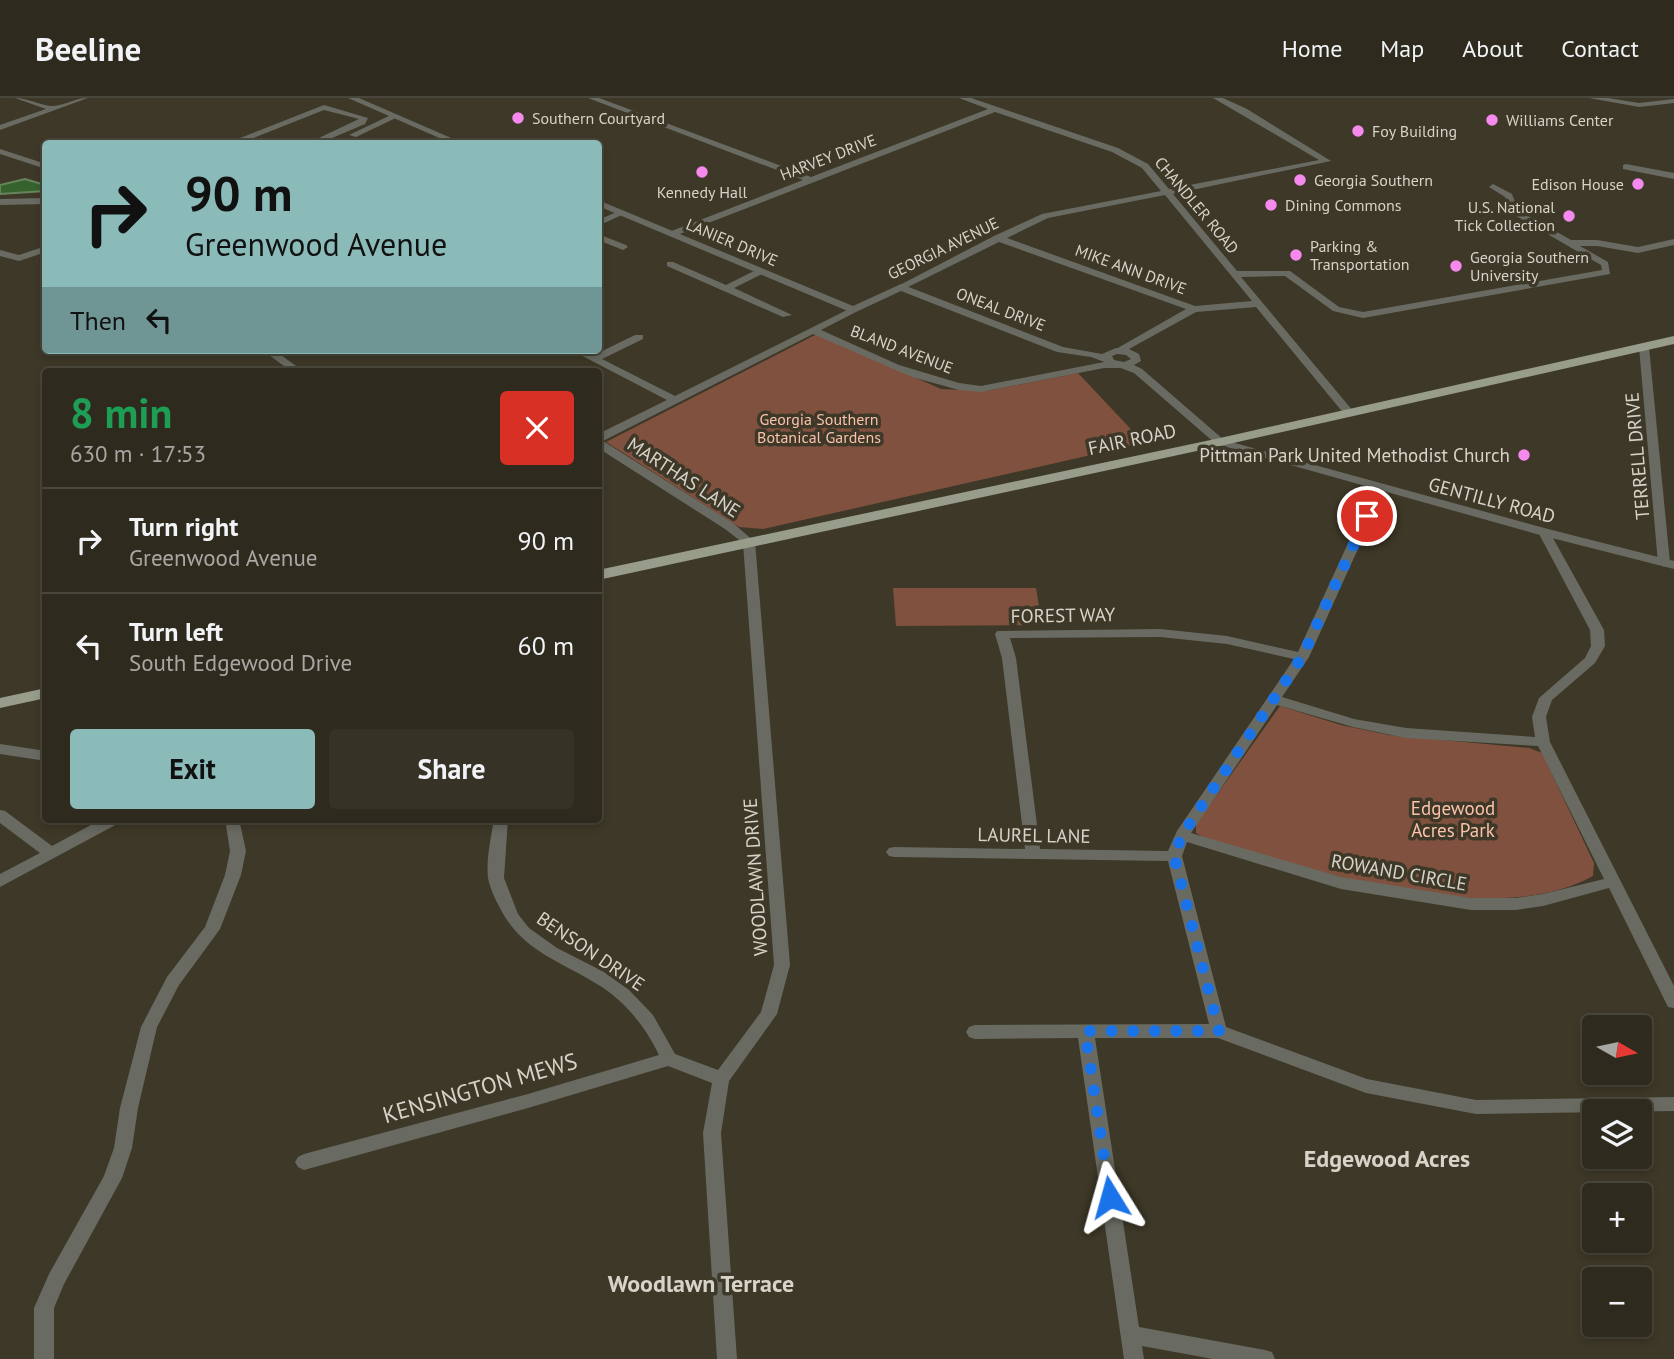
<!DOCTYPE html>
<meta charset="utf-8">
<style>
:root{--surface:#2e2a1d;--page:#363226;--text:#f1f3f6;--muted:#a7a7a4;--line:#49463b;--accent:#8bbbb9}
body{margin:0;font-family:"PT Sans",sans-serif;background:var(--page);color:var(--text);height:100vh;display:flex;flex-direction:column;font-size:26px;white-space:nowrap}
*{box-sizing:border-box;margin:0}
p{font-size:23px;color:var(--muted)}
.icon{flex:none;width:38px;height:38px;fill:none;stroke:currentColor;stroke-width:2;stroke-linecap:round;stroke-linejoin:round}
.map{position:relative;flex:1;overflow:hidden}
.sheet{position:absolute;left:42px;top:270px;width:560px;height:455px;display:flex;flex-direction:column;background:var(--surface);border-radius:7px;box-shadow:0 4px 10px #0003,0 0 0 2px var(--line)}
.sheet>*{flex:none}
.hud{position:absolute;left:42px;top:42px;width:560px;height:214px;border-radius:7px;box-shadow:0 4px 10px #0003,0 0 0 2px var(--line);background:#8bbbb9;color:#111;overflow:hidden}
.needle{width:46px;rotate:99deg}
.fabs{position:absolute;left:1582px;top:917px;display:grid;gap:14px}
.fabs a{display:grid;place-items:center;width:70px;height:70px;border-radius:7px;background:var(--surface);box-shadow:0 4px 10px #0003,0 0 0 2px var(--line);font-size:35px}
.pin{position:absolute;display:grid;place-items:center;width:60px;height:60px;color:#fff;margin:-30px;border:4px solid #fff;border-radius:50%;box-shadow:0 2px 7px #0007}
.me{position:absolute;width:77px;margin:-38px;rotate:352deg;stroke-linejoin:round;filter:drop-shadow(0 0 5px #0008)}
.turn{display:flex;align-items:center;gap:24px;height:147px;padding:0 28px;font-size:32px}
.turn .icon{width:91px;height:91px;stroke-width:2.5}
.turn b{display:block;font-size:49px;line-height:60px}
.then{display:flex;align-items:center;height:66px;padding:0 28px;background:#0003;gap:14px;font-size:26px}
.round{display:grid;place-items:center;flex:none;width:74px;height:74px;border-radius:7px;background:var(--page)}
.head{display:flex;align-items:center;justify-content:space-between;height:119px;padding:0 28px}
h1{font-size:42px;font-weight:600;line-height:52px;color:#1e9e55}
.action{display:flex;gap:14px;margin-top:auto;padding:14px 28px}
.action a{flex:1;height:80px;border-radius:7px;background:var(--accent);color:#111;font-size:28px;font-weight:600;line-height:80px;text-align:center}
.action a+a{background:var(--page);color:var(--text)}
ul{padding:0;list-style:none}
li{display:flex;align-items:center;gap:21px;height:105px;padding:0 28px;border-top:2px solid var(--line)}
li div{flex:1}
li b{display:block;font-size:26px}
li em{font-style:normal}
header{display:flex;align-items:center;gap:42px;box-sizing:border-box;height:98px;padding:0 35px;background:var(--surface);border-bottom:2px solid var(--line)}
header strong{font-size:33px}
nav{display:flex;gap:38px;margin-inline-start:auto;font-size:24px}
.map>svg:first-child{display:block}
.green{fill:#80513e}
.water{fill:#36622e;stroke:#66845c;stroke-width:2}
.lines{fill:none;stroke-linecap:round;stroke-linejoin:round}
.minor{fill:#696b62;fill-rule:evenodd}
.tertiary{fill:#696b62;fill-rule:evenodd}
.primary{fill:#989c8b;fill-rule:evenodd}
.route{stroke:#1a73e8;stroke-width:12;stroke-dasharray:0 21.6}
.poi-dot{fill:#f589ee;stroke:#3d3827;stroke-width:2.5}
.labels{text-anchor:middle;stroke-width:7;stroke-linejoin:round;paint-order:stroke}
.far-poi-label{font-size:16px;fill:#d7d3c9;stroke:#3d3827;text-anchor:start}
.far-street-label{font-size:16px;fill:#d7d3c9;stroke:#3d3827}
.far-park-label{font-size:16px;fill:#fbc1aa;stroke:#3d3827}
.street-label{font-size:19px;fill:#d7d3c9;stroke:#3d3827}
.poi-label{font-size:19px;fill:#d7d3c9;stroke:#3d3827;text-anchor:end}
.park-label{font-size:19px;fill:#fbc1aa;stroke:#3d3827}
.near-street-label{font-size:23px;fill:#d7d3c9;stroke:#3d3827}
.near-neighbourhood-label{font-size:24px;font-weight:bold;fill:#d7d3c9;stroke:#3d3827}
</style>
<header>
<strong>Beeline</strong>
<nav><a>Home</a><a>Map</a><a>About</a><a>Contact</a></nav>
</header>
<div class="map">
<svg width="1674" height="1261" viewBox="0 0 1674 1261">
<rect width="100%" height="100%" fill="#3d3827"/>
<!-- green -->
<g class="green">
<polygon points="817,236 941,291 986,293 1078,275 1144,345 763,431 739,429 606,344"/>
<polygon points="893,490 1036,490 1042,527 896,528"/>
<path d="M1280 608 1341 627 1389 637 1529 650 1542 655 1594 765 1593 778C1491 834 1312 771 1206 741L1196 735V726Z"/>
</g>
<!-- water -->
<polygon class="water" points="25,81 45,87 45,93 0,96 0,87"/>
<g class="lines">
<!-- minor -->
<g class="minor">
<path d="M15 0C28 0 44 9 54 8 66 7 75 0 88 0L0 32V27L46 11Z"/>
<path d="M588 0H599L811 79 988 11 959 0H971L1118 50 1148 66 1169 91 1319 62 1213 0H1223L1247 11 1331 63 1173 96 1237 173H1290L1339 209 1363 214 1602 172 1601 167 1511 115 1505 99 1489 89 1493 86 1512 96 1518 112 1571 142H1597L1638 149 1674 141V147L1638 155 1597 148H1580L1608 164 1610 176 1363 220 1333 213 1285 178 1241 179 1353 313V317H1345L1256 209 1196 214 1120 256 1116 255V251L1186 211 999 144 904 191 896 189 994 138 1042 116 1161 93 1142 70 1112 54 995 14 672 139 667 136 669 134 803 82ZM1165 97 1252 203 1195 208 1007 140 1048 120Z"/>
<polygon points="1589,0 1608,0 1639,5 1674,1 1674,5 1639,9"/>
<polygon points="324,7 368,20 365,26 318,46 306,46 359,21 324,12 238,46 225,46"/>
<polygon points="393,16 400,18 356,39 349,37"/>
<polygon points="0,51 46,66 46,71 0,56"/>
<polygon points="1626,66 1674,75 1674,81 1623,71 1623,67"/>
<polygon points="46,100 46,106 0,107 0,101"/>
<polygon points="619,113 626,115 598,128 598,122"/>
<polygon points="598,136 626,147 628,149 623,152 598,142"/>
<polygon points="46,148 46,154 19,163 0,158 0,152 19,157"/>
<polygon points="667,164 673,164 726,187 758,171 764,171 764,175 734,190 792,217 783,219 667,168"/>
<path d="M853 209 856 210V214L821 232 899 267 959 285 981 288 1104 264H1119L1124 267 1119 270H1104L981 294 959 292 912 279 813 236 603 343 733 425 755 444 790 867 777 916 729 983 721 1035 737 1261H717L703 1035 712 985 668 968 528 1010 304 1072 298 1069 295 1064 298 1059 304 1056 528 996 659 957C647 932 631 911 609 894 570 866 523 857 500 810 495 801 490 790 488 780 486 761 491 740 494 721H508L504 780 518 816 529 830 557 850 604 874 629 892 653 917 675 956 718 972 761 914 774 867 743 445 725 431 598 350V336L667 302 571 252H584L594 257 635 237H643V241L602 261 675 298Z"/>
<polygon points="1644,246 1649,249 1670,465 1664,469 1658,465 1639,249"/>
<polygon points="262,252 274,252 303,273 291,273"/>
<path d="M1380 386 1386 389 1309 559 1282 599 1354 621 1406 630 1535 639 1532 619 1539 600 1585 560 1591 548 1590 532 1538 434 1540 431H1548L1604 532 1605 548 1595 565 1552 602 1546 619 1550 644 1674 888V910L1668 909 1609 790 1543 808 1516 812H1471L1341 791 1187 744 1182 758 1226 929 1367 981 1476 1002 1674 999V1013L1476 1016 1366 995 1218 940H1095L1139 1229 1265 1252 1272 1254 1275 1261H1213L1142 1248 1144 1261H1124L1078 940 975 941 969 939 966 934 969 929 975 927 1209 926 1168 763 894 759 889 758 886 754 889 750 894 749 1025 751 1002 560 995 536 997 533 1160 531 1227 538 1298 554 1374 389ZM1160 539 1227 546 1294 561 1177 733 1168 753 1040 751 1016 560 1010 540ZM1277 607 1353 629 1406 640 1538 648 1604 781 1543 796 1516 800H1471L1341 779 1191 735Z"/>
<polygon points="0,646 46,653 46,663 0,656"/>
<polygon points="0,712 5,713 52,748 102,721 121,721 119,725 0,789 0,776 40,755 0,725"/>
<polygon points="225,721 239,721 246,753 241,777 220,831 179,887 157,929 138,1010 132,1050 122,1080 64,1186 54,1210 54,1261 34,1261 34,1210 49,1176 104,1078 114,1050 120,1010 141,929 167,879 205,829 225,777 230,753"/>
</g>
<!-- tertiary -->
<g class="tertiary">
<polygon points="348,0 359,0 465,46 453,46"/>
<path d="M598 102 853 208 901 186 1063 249 1102 256 1116 250 1129 251 1139 256 1141 263 1134 267 1142 271 1224 342 1548 431 1674 463V471L1540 437 1216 346 1134 275 1091 259 1057 254 901 193 856 214H850L598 108ZM1117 256 1126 257 1131 261 1124 264 1114 262 1112 258Z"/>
</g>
<!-- primary -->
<g class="primary">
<polygon points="1674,238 1674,246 1220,348 598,482 598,472 1220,340"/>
<polygon points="46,590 46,600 0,610 0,600"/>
</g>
</g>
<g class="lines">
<!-- route -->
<polyline class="route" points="1110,1099 1085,933 1219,933 1174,758 1182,737 1302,559 1367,418"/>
</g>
<!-- markers -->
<g class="poi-dot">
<circle cx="518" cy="20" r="7"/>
<circle cx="1492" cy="22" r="7"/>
<circle cx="1358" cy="33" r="7"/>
<circle cx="702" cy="74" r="7"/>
<circle cx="1300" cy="82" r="7"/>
<circle cx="1638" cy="86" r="7"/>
<circle cx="1271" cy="107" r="7"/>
<circle cx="1569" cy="118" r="7"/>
<circle cx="1296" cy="157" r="7"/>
<circle cx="1456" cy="168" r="7"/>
<circle cx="1524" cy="357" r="7"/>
</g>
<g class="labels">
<!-- far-poi labels -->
<g class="far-poi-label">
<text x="532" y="26">Southern Courtyard</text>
<text x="1506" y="28">Williams Center</text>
<text x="1372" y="39">Foy Building</text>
<text x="1314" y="88">Georgia Southern</text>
<text x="1624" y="92" text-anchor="end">Edison House</text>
<text x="702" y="100" text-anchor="middle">Kennedy Hall</text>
<text x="1285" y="113">Dining Commons</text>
<text x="1555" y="115" text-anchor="end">U.S. National<tspan x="1555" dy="18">Tick Collection</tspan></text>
<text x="1310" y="154">Parking &amp;<tspan x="1310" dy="18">Transportation</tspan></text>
<text x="1470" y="165">Georgia Southern<tspan x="1470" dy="18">University</tspan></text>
</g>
<!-- far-street labels -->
<g class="far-street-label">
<text transform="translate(828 59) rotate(-21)" y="6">HARVEY DRIVE</text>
<text transform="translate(1197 107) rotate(50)" y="6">CHANDLER ROAD</text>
<text transform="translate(732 144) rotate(23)" y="6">LANIER DRIVE</text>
<text transform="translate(943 150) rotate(-26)" y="6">GEORGIA AVENUE</text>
<text transform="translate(1131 171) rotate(20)" y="6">MIKE ANN DRIVE</text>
<text transform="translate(1001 211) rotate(21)" y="6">ONEAL DRIVE</text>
<text transform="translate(902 251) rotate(21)" y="6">BLAND AVENUE</text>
</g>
<!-- far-park labels -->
<g class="far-park-label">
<text x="819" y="327">Georgia Southern<tspan x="819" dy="18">Botanical Gardens</tspan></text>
</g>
<!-- street labels -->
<g class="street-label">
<text transform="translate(1132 341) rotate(-12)" y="7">FAIR ROAD</text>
<text transform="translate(1637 358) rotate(-95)" y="7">TERRELL DRIVE</text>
<text transform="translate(684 379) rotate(33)" y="7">MARTHAS LANE</text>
<text transform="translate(1492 402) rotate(15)" y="7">GENTILLY ROAD</text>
<text transform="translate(1063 517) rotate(-1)" y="7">FOREST WAY</text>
<text transform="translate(1034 737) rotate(1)" y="7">LAUREL LANE</text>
<text transform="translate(1399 774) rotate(10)" y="7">ROWAND CIRCLE</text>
<text transform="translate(755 779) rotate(-94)" y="7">WOODLAWN DRIVE</text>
<text transform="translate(591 853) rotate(34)" y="7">BENSON DRIVE</text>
</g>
<!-- poi labels -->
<g class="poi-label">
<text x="1510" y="364">Pittman Park United Methodist Church</text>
</g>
<!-- park labels -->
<g class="park-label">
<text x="1453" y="717">Edgewood<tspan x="1453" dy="22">Acres Park</tspan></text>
</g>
<!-- near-street labels -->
<g class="near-street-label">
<text transform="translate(480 990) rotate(-16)" y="8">KENSINGTON MEWS</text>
</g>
<!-- near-neighbourhood labels -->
<g class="near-neighbourhood-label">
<text x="1387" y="1069">Edgewood Acres</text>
<text x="701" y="1194">Woodlawn Terrace</text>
</g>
</g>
</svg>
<div class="fabs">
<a><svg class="needle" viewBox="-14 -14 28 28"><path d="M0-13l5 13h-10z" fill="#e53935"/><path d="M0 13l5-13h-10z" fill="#a7a7a4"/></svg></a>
<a><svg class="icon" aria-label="layers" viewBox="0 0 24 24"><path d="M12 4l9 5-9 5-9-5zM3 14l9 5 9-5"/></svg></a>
<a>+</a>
<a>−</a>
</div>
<div class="pin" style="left:1367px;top:418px;background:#d93025"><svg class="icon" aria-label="arrive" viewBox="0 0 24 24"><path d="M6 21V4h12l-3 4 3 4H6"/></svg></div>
<svg class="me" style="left:1110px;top:1099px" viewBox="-20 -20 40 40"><path d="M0-17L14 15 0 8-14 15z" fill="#1a73e8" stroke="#fff" stroke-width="4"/></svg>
<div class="hud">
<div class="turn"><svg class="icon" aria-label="right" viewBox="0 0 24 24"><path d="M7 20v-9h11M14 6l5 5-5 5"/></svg><div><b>90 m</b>Greenwood Avenue</div></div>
<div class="then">Then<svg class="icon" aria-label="left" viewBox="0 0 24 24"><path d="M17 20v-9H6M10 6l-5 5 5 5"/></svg></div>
</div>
<section class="sheet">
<div class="head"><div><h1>8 min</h1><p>630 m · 17:53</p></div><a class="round" style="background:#d93025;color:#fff"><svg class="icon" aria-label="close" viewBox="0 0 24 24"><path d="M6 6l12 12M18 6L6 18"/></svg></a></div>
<ul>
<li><svg class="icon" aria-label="right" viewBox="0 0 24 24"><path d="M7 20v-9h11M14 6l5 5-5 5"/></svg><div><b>Turn right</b><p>Greenwood Avenue</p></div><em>90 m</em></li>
<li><svg class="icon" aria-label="left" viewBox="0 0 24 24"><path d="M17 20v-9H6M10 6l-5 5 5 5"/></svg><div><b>Turn left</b><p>South Edgewood Drive</p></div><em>60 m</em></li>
</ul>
<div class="action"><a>Exit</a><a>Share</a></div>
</section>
</div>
